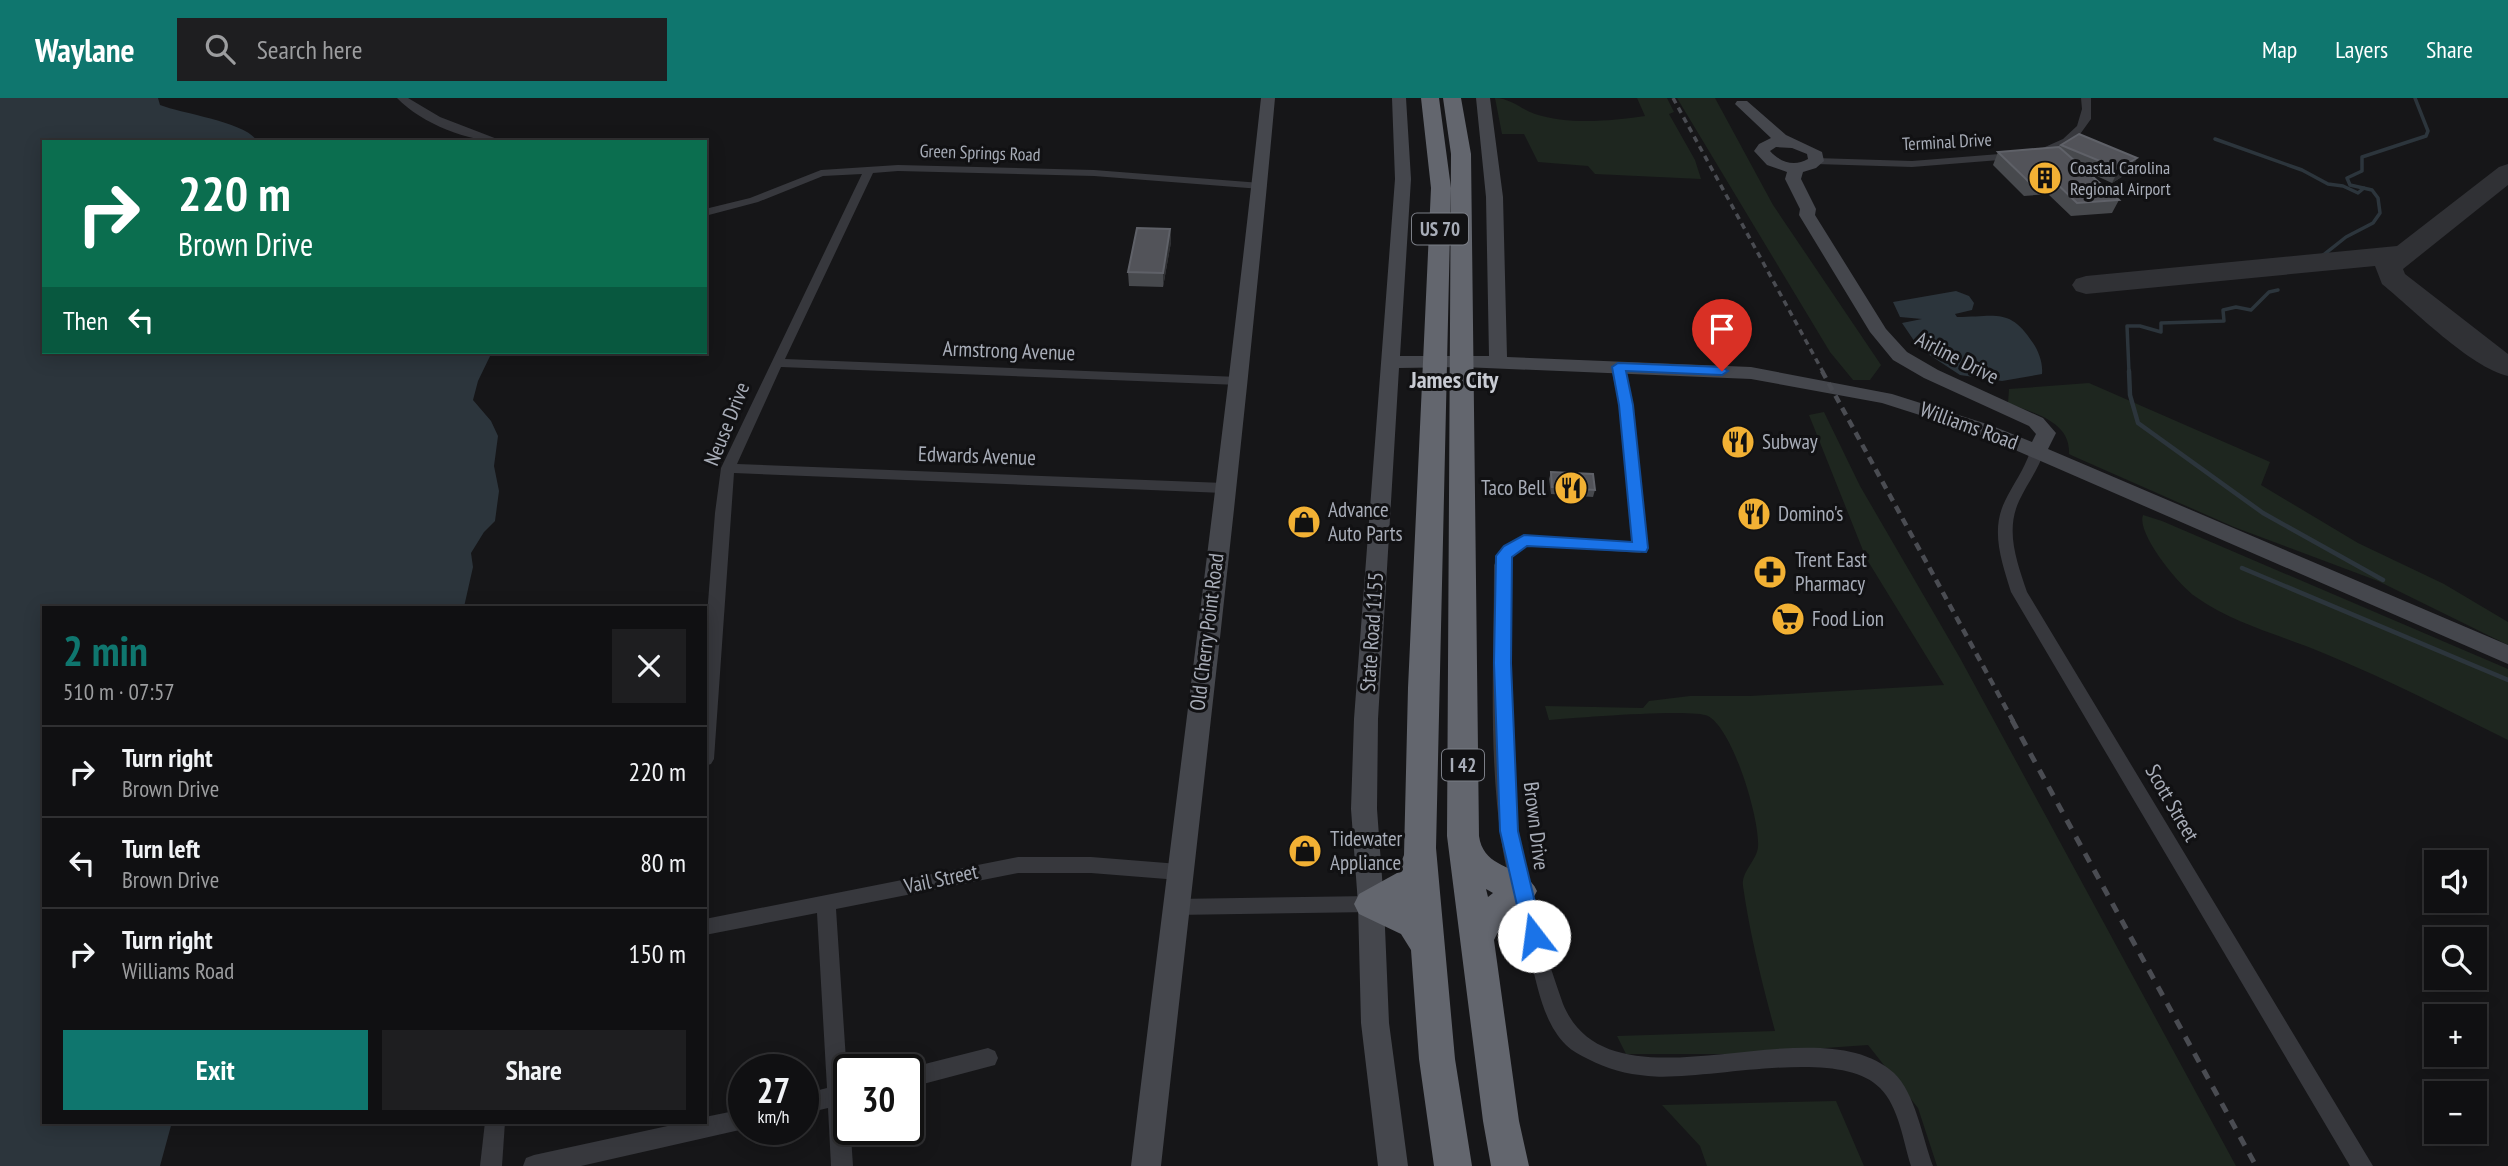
<!DOCTYPE html>
<meta charset="utf-8">
<style>
:root{--surface:#101012;--page:#1e1e20;--text:#f1f3f6;--muted:#9c9d9f;--line:#303032;--accent:#0f766e}
body{margin:0;font-family:"PT Sans Narrow",sans-serif;background:var(--page);color:var(--text);height:100vh;display:flex;flex-direction:column;font-size:26px;white-space:nowrap}
*{box-sizing:border-box;margin:0}
p{font-size:23px;color:var(--muted)}
.icon{flex:none;width:38px;height:38px;fill:none;stroke:currentColor;stroke-width:2;stroke-linecap:round;stroke-linejoin:round}
.map{position:relative;flex:1;overflow:hidden}
.panel{position:absolute;left:42px;top:508px;width:665px;height:518px;display:flex;flex-direction:column;background:var(--surface);border-radius:0px;box-shadow:0 4px 18px #0003,0 0 0 2px var(--line)}
.panel>*{flex:none}
.guide{position:absolute;left:42px;top:42px;width:665px;height:214px;border-radius:0px;box-shadow:0 4px 18px #0003,0 0 0 2px var(--line);background:#0b6e4f;color:#fff;overflow:hidden}
.tools{position:absolute;left:2424px;top:752px;display:grid;gap:14px}
.tools a{display:grid;place-items:center;width:63px;height:63px;border-radius:0px;background:var(--surface);box-shadow:0 4px 18px #0003,0 0 0 2px var(--line);font-size:35px}
.speed{position:absolute;left:728px;top:956px;display:flex;gap:14px;font-size:35px;font-weight:700;text-align:center}
.speed>*{display:grid;place-content:center;width:91px;height:91px;border-radius:50%;background:var(--surface);box-shadow:0 4px 18px #0003,0 0 0 2px var(--line);line-height:1}
.speed small{font-size:18px;font-weight:400}
.speed .limit{border:4px solid #111;border-radius:10px;background:#fff;color:#111}
.pin{position:absolute;display:grid;place-items:center;width:60px;height:60px;color:#fff;margin:-72px -30px;border-radius:50% 50% 50% 0;rotate:-45deg;box-shadow:0 0 7px #0007}
.pin .icon{rotate:45deg}
.me{position:absolute;width:77px;margin:-38px;rotate:345deg;stroke-linejoin:round;filter:drop-shadow(0 0 5px #0008)}
.turn{display:flex;align-items:center;gap:24px;height:147px;padding:0 21px;font-size:32px}
.turn .icon{width:91px;height:91px;stroke-width:2.5}
.turn b{display:block;font-size:49px;line-height:60px}
.then{display:flex;align-items:center;height:66px;padding:0 21px;background:#0003;gap:14px;font-size:26px}
.round{display:grid;place-items:center;flex:none;width:74px;height:74px;border-radius:0px;background:var(--page)}
.headline{display:flex;align-items:center;justify-content:space-between;height:119px;padding:0 21px}
h1{font-size:42px;font-weight:600;line-height:52px;color:var(--accent)}
.primary-button{display:flex;gap:14px;margin-top:auto;padding:14px 21px}
.primary-button a{flex:1;height:80px;border-radius:0px;background:var(--accent);color:#fff;font-size:28px;font-weight:600;line-height:80px;text-align:center}
.primary-button a+a{background:var(--page);color:var(--text)}
ul{padding:0;list-style:none}
li{display:flex;align-items:center;gap:21px;height:91px;padding:0 21px;border-top:2px solid var(--line)}
li div{flex:1}
li b{display:block;font-size:26px}
li em{font-style:normal}
header{display:flex;align-items:center;gap:42px;box-sizing:border-box;height:98px;padding:0 35px;background:var(--accent);color:#fff}
header strong{font-size:33px}
nav{display:flex;gap:38px;margin-inline-start:auto;font-size:24px}
.search{width:490px;height:63px;background:var(--page);display:flex;align-items:center;gap:18px;box-sizing:border-box;padding:0 24px;border-radius:0px;color:var(--muted);font-size:26px}
.map>svg:first-child{display:block}
.green{fill:#1e261f}
.water{fill:#2c353c}
.lines{fill:none;stroke-linecap:round;stroke-linejoin:round}
.stream-far1{stroke:#2c353c;stroke-width:3.5}
.stream{stroke:#2c353c;stroke-width:4.5}
.taxiway{fill:#303135;fill-rule:evenodd}
.street{fill:#37383d;fill-rule:evenodd}
.secondary{fill:#45474d;fill-rule:evenodd}
.highway{fill:#63666e;fill-rule:evenodd}
.rail-far2{stroke:#4a4c52;stroke-width:3.5;stroke-dasharray:6 5;stroke-linecap:butt}
.rail-far1{stroke:#4a4c52;stroke-width:4.5;stroke-dasharray:8 6;stroke-linecap:butt}
.rail{stroke:#4a4c52;stroke-width:5;stroke-dasharray:10 9;stroke-linecap:butt}
.wall{fill:#47494d}
.shaded-wall{fill:#2f3033}
.building{fill:#525359;stroke:#5f6168;stroke-width:2}
.route{fill:#1a73e8;stroke:#114b97;stroke-width:2}
.labels{text-anchor:middle;stroke-width:6;stroke-linejoin:round;paint-order:stroke}
.far-street-label{font-size:18px;fill:#a8adb8;stroke:#111113}
.far-poi-label{font-size:18px;fill:#a8adb8;stroke:#111113;text-anchor:start}
.shield{fill:#111113;stroke:#7b7e86;stroke-width:2}
.shield-label{font-size:19px;font-weight:bold;fill:#a8adb8}
.street-label{font-size:21px;fill:#a8adb8;stroke:#111113}
.poi-label{font-size:21px;fill:#a8adb8;stroke:#111113;text-anchor:start}
.quarter-label{font-size:24px;font-weight:bold;fill:#c9ccd4;stroke:#111113}
</style>
<header>
<strong>Waylane</strong>
<div class="search"><svg class="icon" aria-label="search" viewBox="0 0 24 24"><circle cx="10" cy="10" r="6"/><path d="M15 15l6 6"/></svg>Search here</div>
<nav><a>Map</a><a>Layers</a><a>Share</a></nav>
</header>
<div class="map">
<svg width="2508" height="1068" viewBox="0 0 2508 1068">
<rect width="100%" height="100%" fill="#161618"/>
<!-- green -->
<g class="green">
<path d="M1495 0C1510 0 1521 11 1535 16 1569 27 1610 23 1645 18L1637 0H1667L1674 14 1669 16 1695 62 1701 81 1595 76 1588 68 1538 64 1524 36H1502Z"/>
<polygon points="1677,0 1715,0 1773,107 1881,267 1870,282 1853,282 1830,254"/>
<path d="M2089 285 2270 364 2261 387 2358 445 2444 486 2508 524V547L2378 483 2234 429 2073 358 2069 356C2071 323 2033 315 2008 305L2009 291Z"/>
<path d="M1824 314 1860 388 1960 560 2236 1068H1937L1918 1010 1868 947 1740 956H1626L1617 938 1775 933C1762 885 1750 837 1743 788 1741 774 1757 762 1758 749 1760 721 1733 631 1708 618 1693 610 1573 620 1549 622L1545 608 1643 610 1649 603 1690 598H1750L1944 587 1866 460 1809 317Z"/>
<path d="M2143 417 2162 423 2508 571V642C2449 613 2389 582 2328 557 2285 538 2235 527 2196 499 2179 488 2136 435 2143 417Z"/>
<polygon points="1836,1003 1864,1068 1707,1068 1700,1048 1662,1007"/>
</g>
<!-- water -->
<g class="water">
<path d="M0 0H158L160 7C183 16 247 24 258 44H44V254H492L478 283 473 302 491 323 498 338 494 368 499 393 495 423 484 434 471 455 473 469 464 509H44V1024H172L160 1068H0Z"/>
<path d="M1956 193 1969 198 1974 205 1972 212 1955 216 1957 219C1995 219 2010 209 2033 245 2039 254 2043 265 2042 276L2002 283 1960 277 1919 250 1902 225 1922 221 1900 219 1893 204Z"/>
</g>
<g class="lines">
<!-- stream-far1 -->
<g class="stream-far1">
<polyline points="2215,41 2302,72 2328,86 2343,88 2358,95 2364,90"/>
<polyline points="2317,162 2346,139 2373,125 2380,115 2378,100 2372,92 2350,87 2347,80 2362,73 2362,59 2426,38 2428,33 2415,0"/>
<polyline points="2129,274 2127,228 2140,228 2161,234 2161,225 2224,223 2223,212 2236,209 2251,212 2269,194 2278,192"/>
</g>
<!-- stream -->
<g class="stream">
<polyline points="2129,273 2130,297 2138,325 2263,415 2383,482"/>
<polyline points="2242,470 2508,582"/>
</g>
<!-- taxiway -->
<path class="taxiway" d="M2508 66V87L2403 171 2405 176 2508 256V278C2470 269 2414 212 2382 186L2375 168 2086 196 2076 193 2072 187 2076 181 2086 178 2397 148 2499 69Z"/>
<!-- street -->
<g class="street">
<path d="M397 0H408L440 19 505 44C469 44 422 26 397 0Z"/>
<polygon points="2081,0 2091,0 2091,21 2078,39 2061,51 2037,59 1912,69 1816,66 1811,63 1816,60 1912,63 2036,53 2063,41 2077,28 2082,11"/>
<polygon points="898,67 1094,72 1261,85 1267,88 1261,91 1094,78 898,73 873,75 785,261 1239,279 1246,283 1239,287 781,269 737,366 1224,385 1231,390 1224,395 734,375 714,661 711,666 705,668 705,543 715,415 721,370 862,76 823,78 758,104 705,118 705,111 750,100 821,72"/>
<path d="M1618 265 1625 269 1633 307 1647 450 1640 455 1527 447 1515 455 1510 467C1510 559 1505 654 1520 746 1528 799 1545 855 1563 906 1611 1022 1814 902 1894 975 1915 994 1923 1042 1933 1068H1911C1903 1043 1899 1009 1880 990 1839 947 1706 984 1648 978 1626 976 1607 971 1588 961 1580 957 1572 953 1566 947 1543 924 1538 889 1530 860 1520 822 1508 785 1502 747 1488 655 1494 560 1494 467L1504 448 1524 437 1632 444 1619 307 1611 269Z"/>
<path d="M2037 349 2044 354C2038 372 2027 386 2019 403 2005 433 2017 464 2027 494L2373 1068H2350L2011 494C2002 464 1990 433 2005 403 2013 386 2024 372 2030 354Z"/>
<polygon points="1018,759 1091,759 1179,766 1185,768 1188,774 1185,780 1179,782 1091,775 1018,775 836,811 853,1068 831,1068 828,1010 803,1016 803,996 827,990 817,815 705,837 705,821"/>
<polygon points="1371,798 1378,800 1380,806 1378,812 1371,814 1175,817 1168,815 1166,809 1168,803 1175,801"/>
<polygon points="988,950 995,953 998,960 995,967 908,990 908,971 905,971"/>
<polygon points="744,1011 744,1031 581,1068 523,1068 526,1060 534,1057 686,1024 705,1024 705,1019"/>
<polygon points="485,1024 505,1024 502,1068 480,1068"/>
</g>
<!-- secondary -->
<g class="secondary">
<path d="M1261 0H1275C1243 356 1200 712 1161 1068H1131C1174 712 1222 357 1261 0Z"/>
<path d="M1392 0H1406L1411 81 1400 258H1489L1486 99 1476 0H1490L1503 99 1507 259 1751 269 1892 296 1990 327 2032 344 2036 336 2029 328 1924 280 1893 262 1870 234 1799 117 1800 111 1785 81 1787 74 1767 67 1754 53 1759 46 1771 40 1735 6 1737 3H1747L1786 37 1822 54 1824 63 1816 70 1803 74 1801 81 1816 111 1815 117 1886 231 1907 254 1938 272 2043 320 2056 335 2048 351 2508 547V566L1976 335 1882 305 1751 281 1463 269 1399 270 1378 621 1377 711 1384 806 1389 925 1408 1068H1378L1361 925 1358 806 1351 711 1354 621 1395 81ZM1776 49 1792 50 1807 56 1808 61C1794 69 1780 64 1770 53Z"/>
</g>
<!-- highway -->
<g class="highway">
<polygon points="1421,0 1439,0 1451,90 1436,750 1455,961 1472,1068 1434,1068 1419,961 1411,852 1401,836 1359,816 1354,806 1359,796 1397,775 1404,757 1408,590 1431,90"/>
<path d="M1443 0H1461L1471 56 1479 738C1484 774 1525 766 1537 793 1528 813 1503 820 1494 842L1519 1023 1529 1068H1491L1483 1023 1447 738 1451 56ZM1486 791 1493 795 1488 799Z"/>
</g>
<!-- rail-far2 -->
<polyline class="rail-far2" points="1673,0 1823,274"/>
<!-- rail-far1 -->
<polyline class="rail-far1" points="1822,273 2013,623"/>
<!-- rail -->
<polyline class="rail" points="2012,622 2256,1068"/>
</g>
<!-- wall -->
<g class="wall">
<polygon points="2061,47 2131,73 2112,85 2088,74 2119,102 2112,115 2071,118 2048,96 2024,98 1993,67 1998,54 2060,49"/>
<polygon points="1170,131 1171,144 1163,189 1129,188 1128,174"/>
<polygon points="1551,374 1595,392 1593,399 1551,396 1549,381"/>
</g>
<!-- shaded-wall -->
<g class="shaded-wall">
<polygon points="2137,60 2131,73 2112,85 2119,71"/>
<polygon points="1170,131 1171,144 1163,189 1163,175"/>
</g>
<!-- building -->
<g class="building">
<polygon points="2079,36 2137,60 2119,71 2061,47"/>
<polygon points="2059,49 2119,102 2077,105 2054,83 2030,85 1998,54"/>
<polygon points="1137,130 1170,131 1163,175 1128,174"/>
<polygon points="1551,374 1593,376 1595,392 1552,389"/>
</g>
<!-- route -->
<polygon class="route" points="1618,265 1722,269 1728,273 1722,277 1626,273 1633,307 1648,450 1646,454 1527,448 1512,459 1511,565 1518,733 1543,838 1540,844 1534,847 1527,844 1524,838 1500,733 1494,565 1496,458 1504,448 1524,437 1632,444 1619,307 1612,269"/>
<!-- icons -->
<defs>
<symbol id="building-disc" viewBox="-11 -11 22 22"><circle r="9.5" fill="#f2b134" stroke="#111113"/><path d="M-4-6H4V6H1V3H-1V6H-4ZM-2.5-4.3h1.7v1.8h-1.7ZM.8-4.3h1.7v1.8H.8ZM-2.5-1h1.7V.8h-1.7ZM.8-1h1.7V.8H.8Z" fill="#111"/></symbol>
<symbol id="restaurant-disc" viewBox="-11 -11 22 22"><circle r="9.5" fill="#f2b134" stroke="#111113"/><path d="M-5-6h1v4h1v-4h1v4h1v-4h1v5L-1.5 .5V6h-2V.5L-5-1ZM5-6V6H3V1.5H1.5Q1.5-4 5-6Z" fill="#111"/></symbol>
<symbol id="shop-disc" viewBox="-11 -11 22 22"><circle r="9.5" fill="#f2b134" stroke="#111113"/><path d="M-5-2.5h2.3a2.7 3.5 0 0 1 5.4 0H5L5.5 6h-11ZM-1.5-2.5h3a1.5 2.3 0 0 0-3 0Z" fill="#111"/></symbol>
<symbol id="pharmacy-disc" viewBox="-11 -11 22 22"><circle r="9.5" fill="#f2b134" stroke="#111113"/><path d="M-2-6h4v4h4v4h-4v4h-4v-4h-4v-4h4Z" fill="#111"/></symbol>
<symbol id="supermarket-disc" viewBox="-11 -11 22 22"><circle r="9.5" fill="#f2b134" stroke="#111113"/><path d="M-6-5.5h2.5l.6 2H6L4.5 2H-2.5L-4.4-4H-6ZM-1.5 3.2a1.3 1.3 0 1 0 .1 0ZM3 3.2a1.3 1.3 0 1 0 .1 0Z" fill="#111"/></symbol>
</defs>
<g fill-rule="evenodd">
<use href="#building-disc" x="2026" y="61" width="38" height="38"/>
<use href="#restaurant-disc" x="1719" y="325" width="38" height="38"/>
<use href="#restaurant-disc" x="1552" y="371" width="38" height="38"/>
<use href="#restaurant-disc" x="1735" y="397" width="38" height="38"/>
<use href="#shop-disc" x="1285" y="405" width="38" height="38"/>
<use href="#pharmacy-disc" x="1751" y="455" width="38" height="38"/>
<use href="#supermarket-disc" x="1769" y="502" width="38" height="38"/>
<use href="#shop-disc" x="1286" y="734" width="38" height="38"/>
</g>
<g class="labels">
<!-- far-street labels -->
<g class="far-street-label">
<text transform="translate(1947 44) rotate(-3)" y="6">Terminal Drive</text>
<text transform="translate(980 55) rotate(2)" y="6">Green Springs Road</text>
</g>
<!-- far-poi labels -->
<g class="far-poi-label">
<text x="2070" y="76">Coastal Carolina<tspan x="2070" dy="21">Regional Airport</tspan></text>
</g>
<!-- shield labels -->
<g class="shield">
<rect x="1412" y="115.5" width="56" height="31" rx="5"/>
<rect x="1442" y="651.5" width="42" height="31" rx="5"/>
</g>
<g class="shield-label">
<text x="1440" y="138">US 70</text>
<text x="1463" y="674">I 42</text>
</g>
<!-- street labels -->
<g class="street-label">
<text transform="translate(1009 253) rotate(2)" y="7">Armstrong Avenue</text>
<text transform="translate(1957 260) rotate(27)" y="7">Airline Drive</text>
<text transform="translate(727 326) rotate(-68)" y="7">Neuse Drive</text>
<text transform="translate(1969 328) rotate(20)" y="7">Williams Road</text>
<text transform="translate(977 358) rotate(2)" y="7">Edwards Avenue</text>
<text transform="translate(1207 534) rotate(-83)" y="7">Old Cherry Point Road</text>
<text transform="translate(1372 534) rotate(-86)" y="7">State Road 1155</text>
<text transform="translate(2172 705) rotate(60)" y="7">Scott Street</text>
<text transform="translate(1536 728) rotate(83)" y="7">Brown Drive</text>
<text transform="translate(941 781) rotate(-12)" y="7">Vail Street</text>
</g>
<!-- poi labels -->
<g class="poi-label">
<text x="1762" y="351">Subway</text>
<text x="1546" y="397" text-anchor="end">Taco Bell</text>
<text x="1328" y="419">Advance<tspan x="1328" dy="24">Auto Parts</tspan></text>
<text x="1778" y="423">Domino's</text>
<text x="1795" y="469">Trent East<tspan x="1795" dy="24">Pharmacy</tspan></text>
<text x="1812" y="528">Food Lion</text>
<text x="1330" y="748">Tidewater<tspan x="1330" dy="24">Appliance</tspan></text>
</g>
<!-- quarter labels -->
<g class="quarter-label">
<text x="1454" y="290">James City</text>
</g>
</g>
</svg>
<div class="tools">
<a><svg class="icon" aria-label="sound" viewBox="0 0 24 24"><path d="M4 9h4l5-4v14l-5-4H4zM17 9q2 3 0 6"/></svg></a>
<a><svg class="icon" aria-label="search" viewBox="0 0 24 24"><circle cx="10" cy="10" r="6"/><path d="M15 15l6 6"/></svg></a>
<a>+</a>
<a>−</a>
</div>
<div class="speed"><div>27<small>km/h</small></div><div class="limit">30</div></div>
<div class="pin" style="left:1722px;top:273px;background:#d93025"><svg class="icon" aria-label="arrive" viewBox="0 0 24 24"><path d="M6 21V4h12l-3 4 3 4H6"/></svg></div>
<svg class="me" style="left:1534px;top:838px" viewBox="-20 -20 40 40"><circle r="19" fill="#fff"/><path d="M0-13L10 11 0 6-10 11z" fill="#1a73e8"/></svg>
<div class="guide">
<div class="turn"><svg class="icon" aria-label="right" viewBox="0 0 24 24"><path d="M7 20v-9h11M14 6l5 5-5 5"/></svg><div><b>220 m</b>Brown Drive</div></div>
<div class="then">Then<svg class="icon" aria-label="left" viewBox="0 0 24 24"><path d="M17 20v-9H6M10 6l-5 5 5 5"/></svg></div>
</div>
<section class="panel">
<div class="headline"><div><h1>2 min</h1><p>510 m · 07:57</p></div><a class="round"><svg class="icon" aria-label="close" viewBox="0 0 24 24"><path d="M6 6l12 12M18 6L6 18"/></svg></a></div>
<ul>
<li><svg class="icon" aria-label="right" viewBox="0 0 24 24"><path d="M7 20v-9h11M14 6l5 5-5 5"/></svg><div><b>Turn right</b><p>Brown Drive</p></div><em>220 m</em></li>
<li><svg class="icon" aria-label="left" viewBox="0 0 24 24"><path d="M17 20v-9H6M10 6l-5 5 5 5"/></svg><div><b>Turn left</b><p>Brown Drive</p></div><em>80 m</em></li>
<li><svg class="icon" aria-label="right" viewBox="0 0 24 24"><path d="M7 20v-9h11M14 6l5 5-5 5"/></svg><div><b>Turn right</b><p>Williams Road</p></div><em>150 m</em></li>
</ul>
<div class="primary-button"><a>Exit</a><a>Share</a></div>
</section>
</div>
